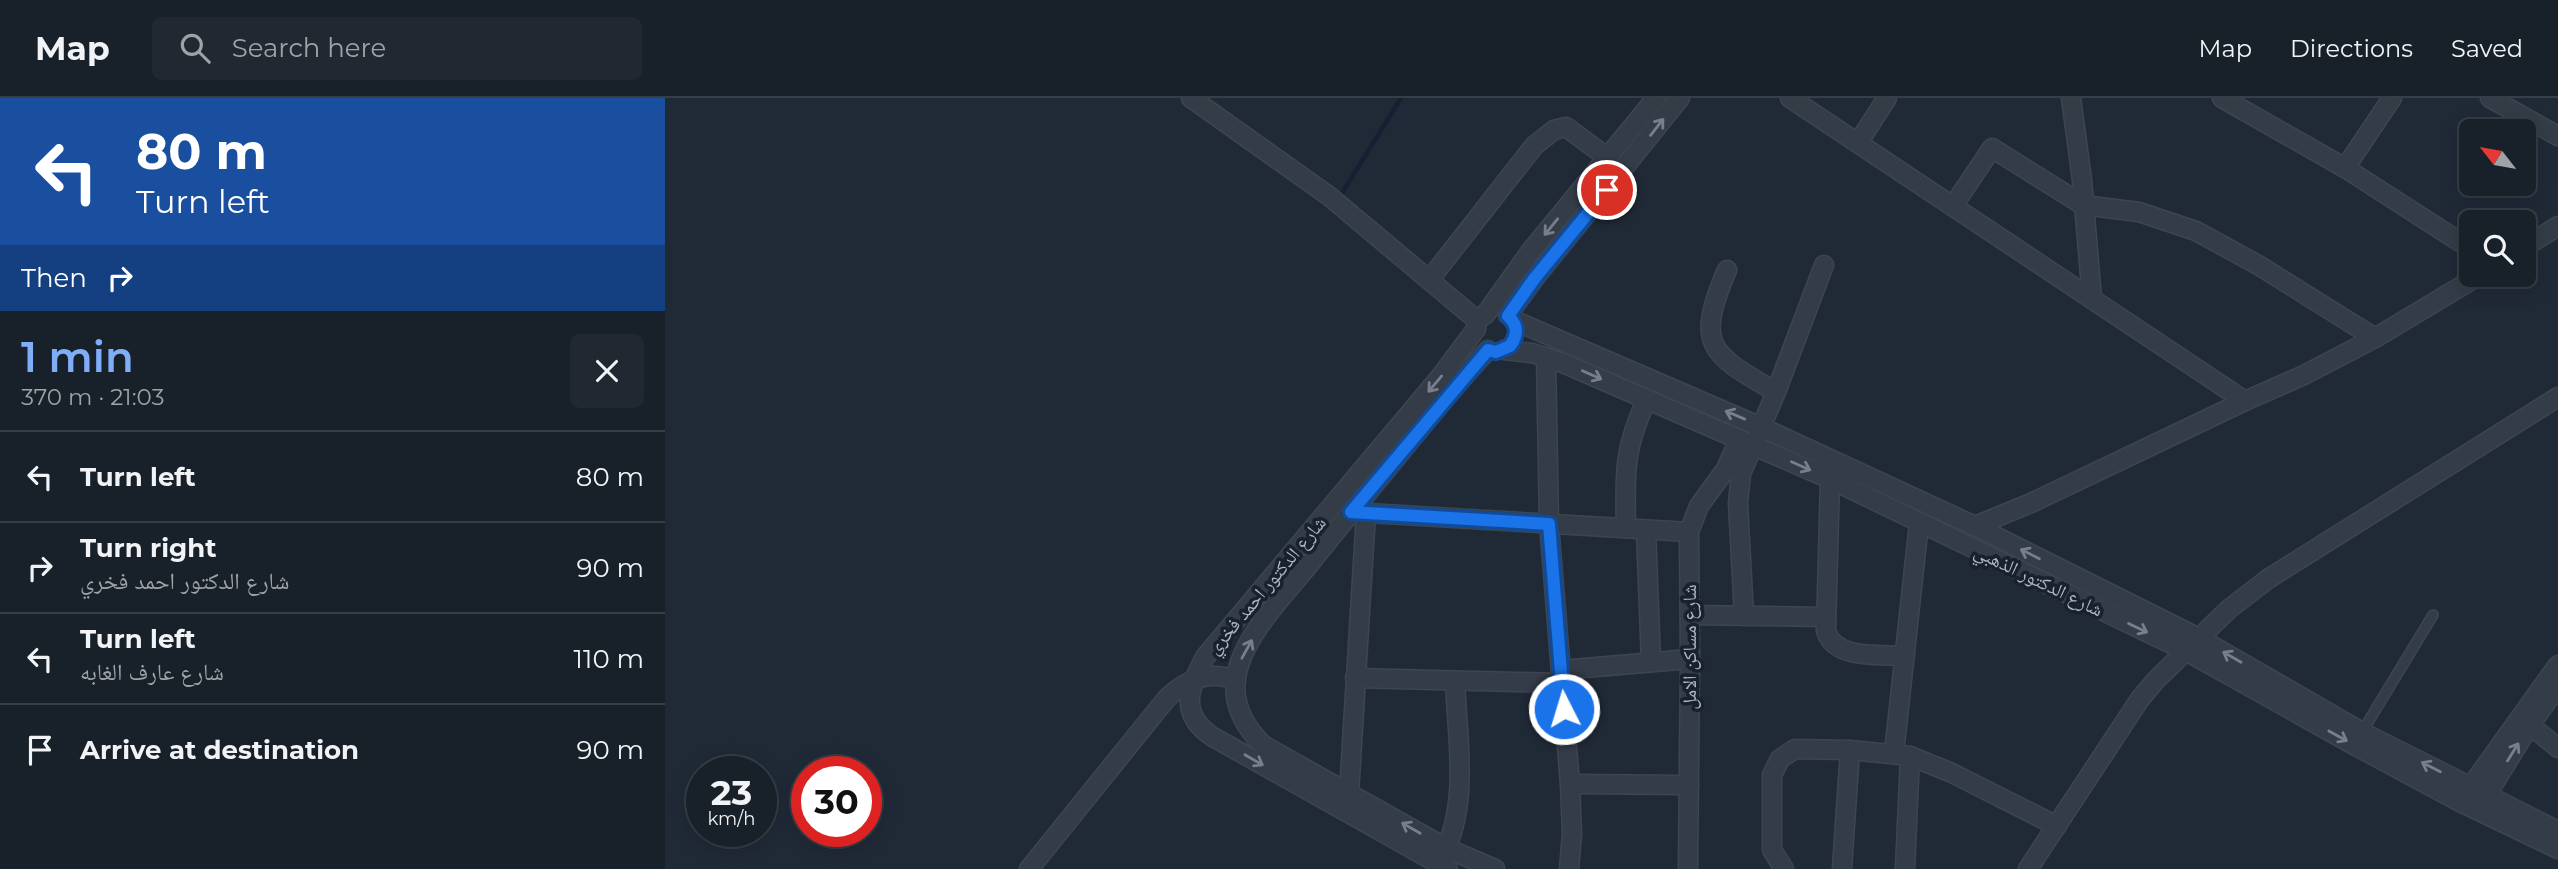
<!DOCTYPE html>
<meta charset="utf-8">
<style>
:root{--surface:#182029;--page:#212831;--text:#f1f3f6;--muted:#9fa3a8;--line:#363e46;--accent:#80adf7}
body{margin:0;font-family:Montserrat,"Noto Naskh Arabic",sans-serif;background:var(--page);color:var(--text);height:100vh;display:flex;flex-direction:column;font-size:26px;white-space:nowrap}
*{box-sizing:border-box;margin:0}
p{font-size:23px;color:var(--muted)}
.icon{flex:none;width:38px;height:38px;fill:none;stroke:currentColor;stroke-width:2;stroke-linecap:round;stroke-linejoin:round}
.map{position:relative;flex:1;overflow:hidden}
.details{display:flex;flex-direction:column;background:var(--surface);width:665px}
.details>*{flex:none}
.hud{background:#1a4fa0;color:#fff;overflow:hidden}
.needle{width:46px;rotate:301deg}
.buttons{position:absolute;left:1794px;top:21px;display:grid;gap:14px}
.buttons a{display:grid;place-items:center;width:77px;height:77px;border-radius:10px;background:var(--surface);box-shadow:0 4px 18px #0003,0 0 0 2px var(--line);font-size:35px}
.speed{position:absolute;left:21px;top:658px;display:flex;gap:14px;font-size:35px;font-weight:700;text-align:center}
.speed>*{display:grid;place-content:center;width:91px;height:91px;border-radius:50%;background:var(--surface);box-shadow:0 4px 18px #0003,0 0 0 2px var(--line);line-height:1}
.speed small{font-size:18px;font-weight:400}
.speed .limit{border:10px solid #d22;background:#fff;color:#111}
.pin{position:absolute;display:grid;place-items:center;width:60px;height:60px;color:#fff;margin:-30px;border:4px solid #fff;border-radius:50%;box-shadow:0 2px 7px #0007}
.me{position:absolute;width:77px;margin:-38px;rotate:355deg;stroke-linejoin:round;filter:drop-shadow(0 0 5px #0008)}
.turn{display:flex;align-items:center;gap:24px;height:147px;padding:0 21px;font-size:32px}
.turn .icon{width:91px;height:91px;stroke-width:2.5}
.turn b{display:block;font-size:49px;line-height:60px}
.then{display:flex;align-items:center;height:66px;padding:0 21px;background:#0003;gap:14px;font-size:26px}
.round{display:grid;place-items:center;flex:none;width:74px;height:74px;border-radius:10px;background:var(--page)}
.head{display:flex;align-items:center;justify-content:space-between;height:119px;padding:0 21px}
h1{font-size:42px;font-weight:600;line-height:52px;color:var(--accent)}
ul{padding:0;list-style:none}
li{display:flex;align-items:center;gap:21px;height:91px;padding:0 21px;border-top:2px solid var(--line)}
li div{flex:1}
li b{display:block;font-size:26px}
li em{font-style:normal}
header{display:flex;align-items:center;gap:42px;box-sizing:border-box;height:98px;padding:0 35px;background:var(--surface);border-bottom:2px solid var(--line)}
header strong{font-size:33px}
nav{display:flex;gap:38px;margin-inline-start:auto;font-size:24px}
.search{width:490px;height:63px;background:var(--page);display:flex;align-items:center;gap:18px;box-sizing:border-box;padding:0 24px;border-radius:10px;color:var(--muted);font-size:26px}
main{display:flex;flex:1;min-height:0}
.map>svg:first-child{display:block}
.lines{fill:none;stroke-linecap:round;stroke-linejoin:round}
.stream{stroke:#142134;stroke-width:4.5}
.lane-casing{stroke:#3d4551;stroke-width:12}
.street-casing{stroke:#3d4551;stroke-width:21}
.lane{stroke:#343c48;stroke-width:9}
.street{stroke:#343c48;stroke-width:18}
.oneway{stroke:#777f8c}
.route-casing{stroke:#114b97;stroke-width:18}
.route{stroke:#1a73e8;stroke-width:12}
.labels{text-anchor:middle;stroke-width:7;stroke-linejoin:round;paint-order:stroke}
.street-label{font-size:19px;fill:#aeb6c4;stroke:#19212c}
</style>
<header>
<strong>Map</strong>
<div class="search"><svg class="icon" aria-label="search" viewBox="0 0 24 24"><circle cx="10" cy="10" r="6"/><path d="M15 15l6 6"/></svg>Search here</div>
<nav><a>Map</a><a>Directions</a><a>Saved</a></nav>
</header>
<main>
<section class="details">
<div class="hud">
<div class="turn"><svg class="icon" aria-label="left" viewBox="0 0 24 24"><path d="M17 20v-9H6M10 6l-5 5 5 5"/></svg><div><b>80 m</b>Turn left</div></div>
<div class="then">Then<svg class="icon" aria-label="right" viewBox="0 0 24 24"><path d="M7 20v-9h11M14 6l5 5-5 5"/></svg></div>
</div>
<div class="head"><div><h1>1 min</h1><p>370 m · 21:03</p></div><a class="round"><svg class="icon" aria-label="close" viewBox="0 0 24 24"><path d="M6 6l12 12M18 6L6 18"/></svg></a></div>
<ul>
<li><svg class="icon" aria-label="left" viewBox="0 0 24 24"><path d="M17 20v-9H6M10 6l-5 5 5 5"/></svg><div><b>Turn left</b></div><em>80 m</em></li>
<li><svg class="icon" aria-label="right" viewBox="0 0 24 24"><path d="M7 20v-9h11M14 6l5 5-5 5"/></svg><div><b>Turn right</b><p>شارع الدكتور احمد فخري</p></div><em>90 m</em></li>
<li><svg class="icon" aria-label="left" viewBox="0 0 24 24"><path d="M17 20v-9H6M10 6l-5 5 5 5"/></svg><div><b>Turn left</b><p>شارع عارف الغابه</p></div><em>110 m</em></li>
<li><svg class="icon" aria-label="arrive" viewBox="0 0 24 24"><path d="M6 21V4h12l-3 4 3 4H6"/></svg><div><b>Arrive at destination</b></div><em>90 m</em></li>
</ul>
</section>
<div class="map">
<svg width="1893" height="771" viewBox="0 0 1893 771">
<rect width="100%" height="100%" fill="#202a37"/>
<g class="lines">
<!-- stream -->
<polyline class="stream" points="674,100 736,0"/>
<defs>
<polyline id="lane" points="1697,634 1768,517"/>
<g id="street">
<polyline points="526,0 664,98 813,223"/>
<polyline points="1125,0 1580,303"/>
<polyline points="1406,0 1417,82 1427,201"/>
<polyline points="1557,0 1680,70 1806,151"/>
<polyline points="1825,0 1893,38"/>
<polyline points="1193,45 1222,0"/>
<polyline points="1680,70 1727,0"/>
<polyline points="1288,108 1327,50 1418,107 1474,114 1531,133 1595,168 1710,240"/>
<polyline points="1858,150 1893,128"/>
<path d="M1062 172C1029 249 1046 256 1111 294"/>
<polyline points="765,181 869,48 889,32 901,29 943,60"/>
<polyline points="820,217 865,154 991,0"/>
<polyline points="843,217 869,181 1015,0"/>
<polyline points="848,222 1096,329 1310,428 1534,540 1697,634 1893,733"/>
<path d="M823 252C784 293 749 339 713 382 689 411 665 440 642 469 617 499 577 540 571 580 567 607 580 629 598 647L781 750 830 771"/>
<polyline points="839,252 867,255 898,265 1165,381 1521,553 1689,647 1795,704 1893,751"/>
<polyline points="881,259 884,426 905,686 907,736 904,771"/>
<path d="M1165 381 1161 533C1170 562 1214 556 1240 558"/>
<polyline points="686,414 1024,434"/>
<polyline points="1310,428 1366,405 1580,303 1639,277 1710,240 1815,177"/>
<path d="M961 430C960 377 958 351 982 301"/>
<polyline points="981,432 986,564"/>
<polyline points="1025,517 1161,519"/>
<polyline points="1079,518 1073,405 1076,376 1111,294 1159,167"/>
<polyline points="896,572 1025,561"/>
<polyline points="690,580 897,585"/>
<polyline points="1865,627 1893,650"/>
<polyline points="1229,655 1254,425"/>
<polyline points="905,686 1024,687"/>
<polyline points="684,695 701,415"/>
<polyline points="1799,698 1893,567"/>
<polyline points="1816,706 1865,627 1893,588"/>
<path d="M777 758C805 708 792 638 790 583"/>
<path d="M364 771 502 600C523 581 543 572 571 582"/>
<path d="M783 771 548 639C513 616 524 590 540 559L776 278 811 231"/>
<polyline points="1023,771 1025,561 1024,434 1034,408 1061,371 1074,341"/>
<polyline points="1119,771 1107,752 1107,677 1115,661 1130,651 1185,652 1245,658 1287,675 1392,728"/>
<polyline points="1177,771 1185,652"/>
<polyline points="1240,771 1245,658"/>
<polyline points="1363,771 1475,601 1491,582 1564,511 1603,481 1893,299"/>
</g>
</defs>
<!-- lane casing -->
<use href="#lane" class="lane-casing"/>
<!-- street casing -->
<use href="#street" class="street-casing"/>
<!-- lane -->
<use href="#lane" class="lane"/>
<!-- street -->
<use href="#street" class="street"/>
</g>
<!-- one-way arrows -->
<defs><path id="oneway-shaft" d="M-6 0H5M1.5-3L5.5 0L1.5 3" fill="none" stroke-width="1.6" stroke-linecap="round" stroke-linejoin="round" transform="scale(1.75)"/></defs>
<g class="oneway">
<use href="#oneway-shaft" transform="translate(992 29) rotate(-52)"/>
<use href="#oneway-shaft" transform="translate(886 129) rotate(129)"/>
<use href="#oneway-shaft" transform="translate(927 277) rotate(24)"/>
<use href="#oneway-shaft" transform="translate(770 286) rotate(130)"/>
<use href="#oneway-shaft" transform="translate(1070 317) rotate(-157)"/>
<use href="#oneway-shaft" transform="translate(1136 368) rotate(24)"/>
<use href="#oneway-shaft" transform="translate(1365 456) rotate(-153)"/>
<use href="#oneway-shaft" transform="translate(1473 530) rotate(26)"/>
<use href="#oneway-shaft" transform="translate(582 551) rotate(-61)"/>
<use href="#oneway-shaft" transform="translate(1567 559) rotate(-150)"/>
<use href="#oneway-shaft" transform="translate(1673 638) rotate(29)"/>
<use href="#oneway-shaft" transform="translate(1848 654) rotate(-58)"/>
<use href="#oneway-shaft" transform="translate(589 662) rotate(30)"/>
<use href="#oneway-shaft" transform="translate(1766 669) rotate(-153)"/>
<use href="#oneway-shaft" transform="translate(746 730) rotate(-150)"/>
</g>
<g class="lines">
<defs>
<path id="route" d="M899 611 884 426 686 414 823 252 831 254 845 248C853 237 853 227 843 218L869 181 942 92"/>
</defs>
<!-- route casing -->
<use href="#route" class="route-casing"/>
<!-- route -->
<use href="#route" class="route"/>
</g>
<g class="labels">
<!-- street labels -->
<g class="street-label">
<text transform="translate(1374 482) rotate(26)" y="7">شارع الدكتور الذهبي</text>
<text transform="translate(601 487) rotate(-50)" y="7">شارع الدكتور احمد فخري</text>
<text transform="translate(1024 549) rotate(-90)" y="7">شارع مساكن الامل</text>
</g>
</g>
</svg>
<div class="buttons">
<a><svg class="needle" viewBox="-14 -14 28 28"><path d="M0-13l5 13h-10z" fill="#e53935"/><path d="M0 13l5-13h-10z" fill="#9fa3a8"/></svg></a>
<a><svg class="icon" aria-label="search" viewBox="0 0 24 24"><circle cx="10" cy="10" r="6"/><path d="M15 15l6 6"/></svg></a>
</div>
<div class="speed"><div>23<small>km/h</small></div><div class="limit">30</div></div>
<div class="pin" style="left:942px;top:92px;background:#d93025"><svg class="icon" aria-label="arrive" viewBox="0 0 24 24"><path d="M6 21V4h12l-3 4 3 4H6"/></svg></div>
<svg class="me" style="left:899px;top:611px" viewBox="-20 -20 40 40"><circle r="17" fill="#1a73e8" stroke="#fff" stroke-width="3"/><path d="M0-11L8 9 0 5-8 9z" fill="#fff"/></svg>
</div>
</main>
